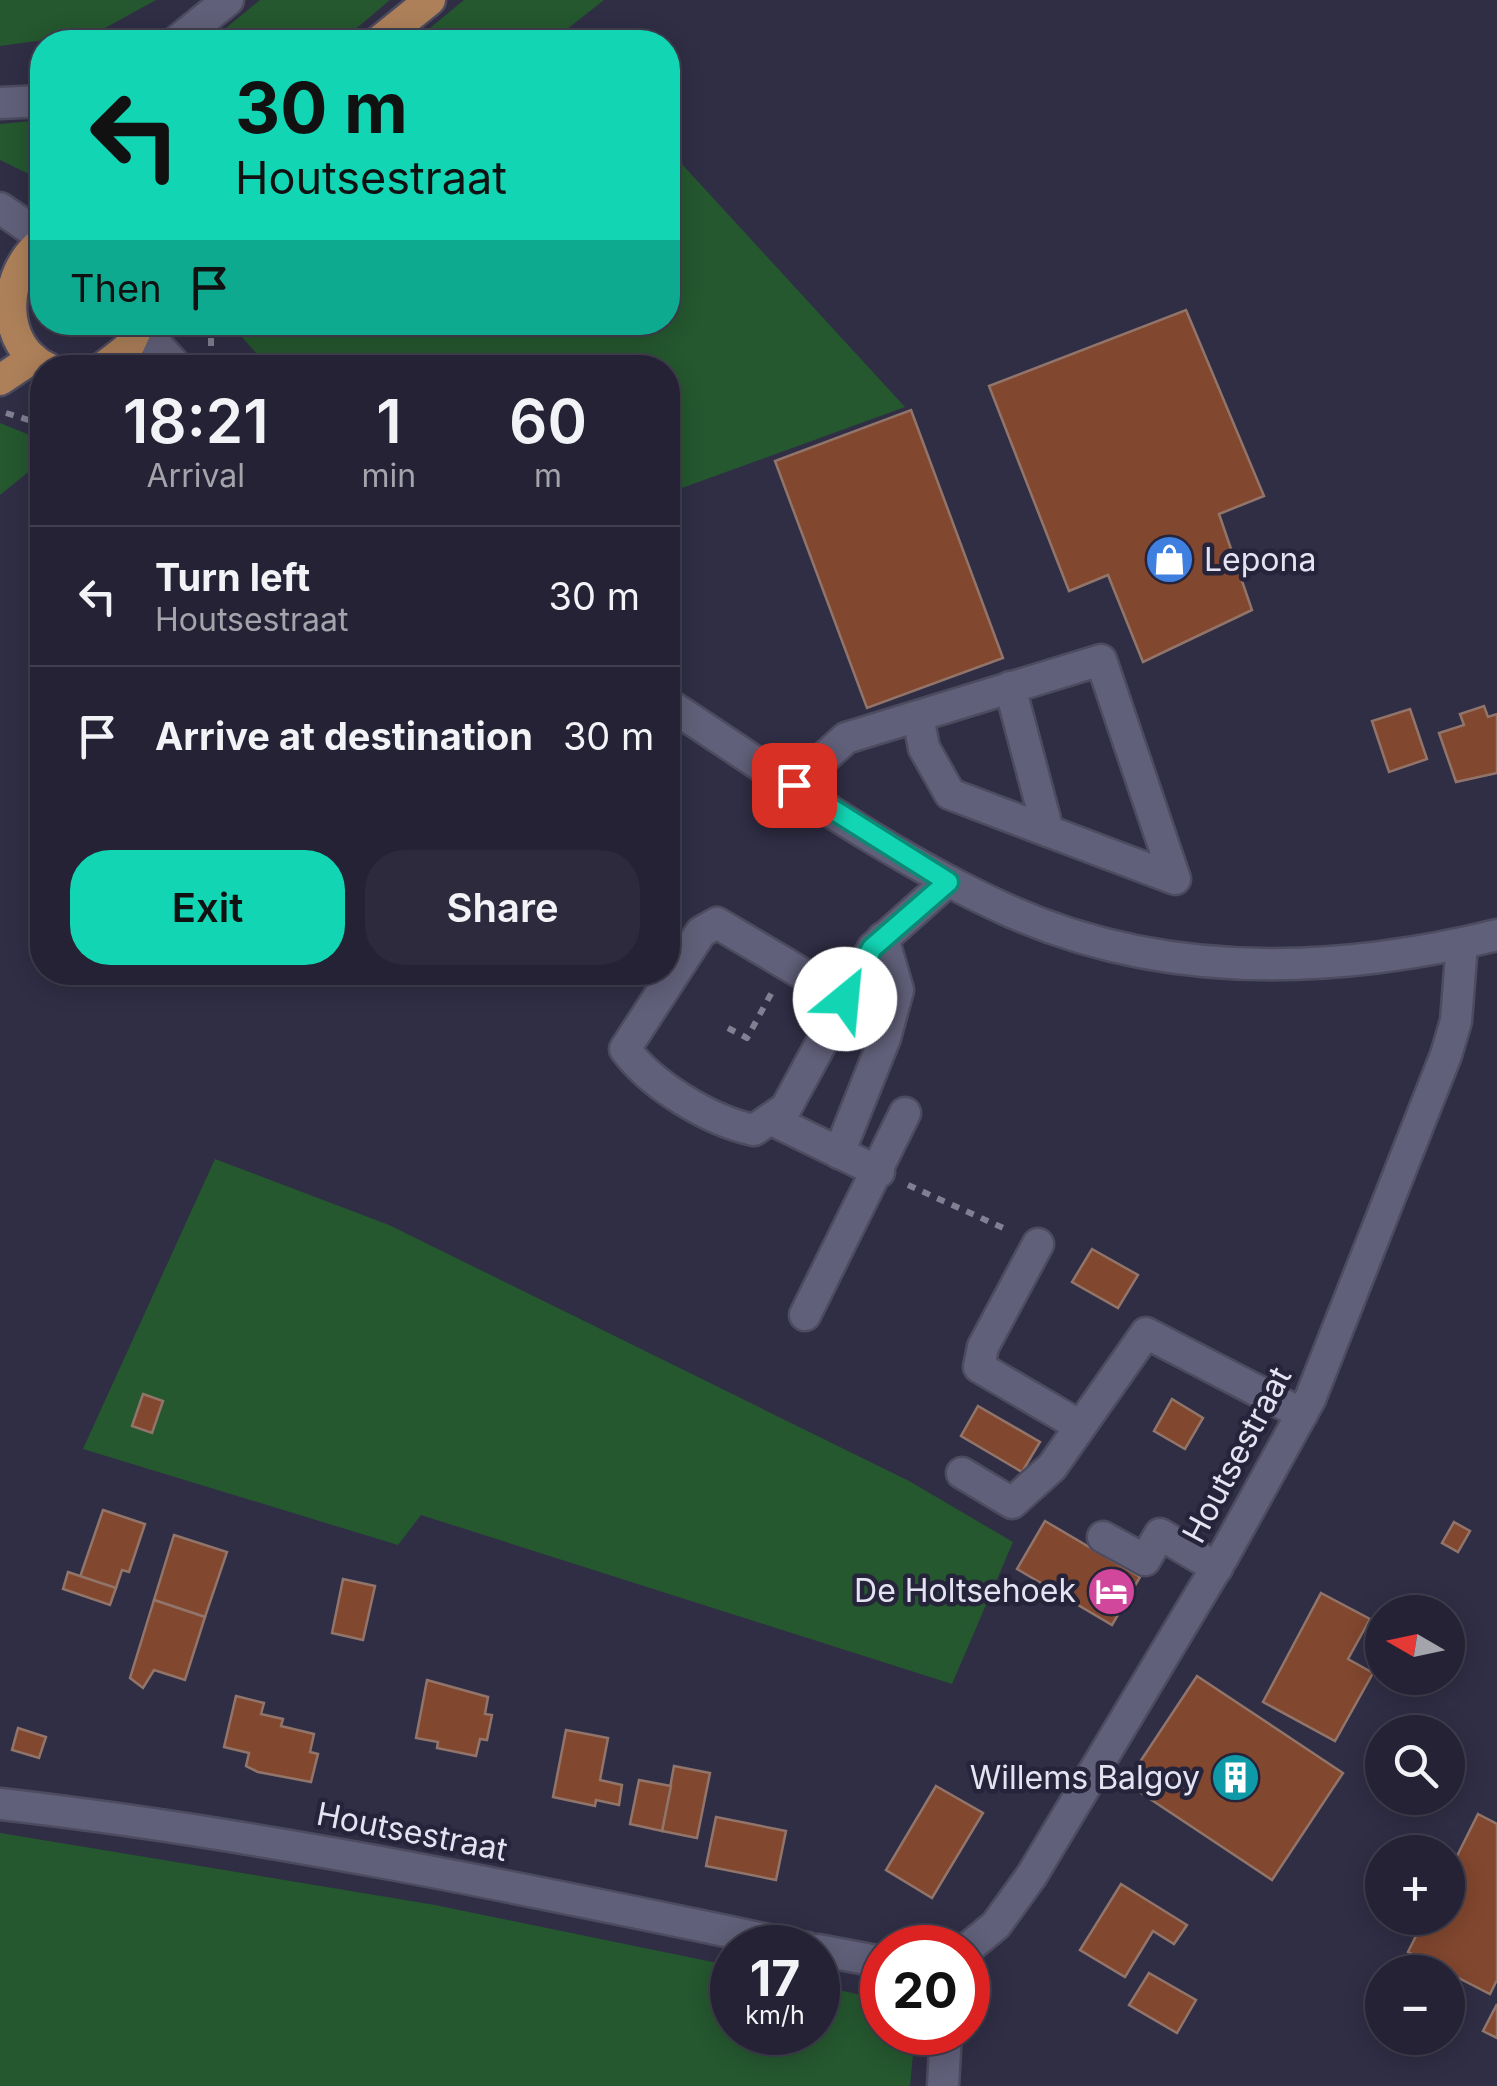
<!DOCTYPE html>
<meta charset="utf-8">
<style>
:root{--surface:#242234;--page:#2c2a3c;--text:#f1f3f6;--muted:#a3a4ac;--line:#413f4f;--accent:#12d5b4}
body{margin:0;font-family:Inter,sans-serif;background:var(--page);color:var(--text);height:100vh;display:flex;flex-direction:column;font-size:38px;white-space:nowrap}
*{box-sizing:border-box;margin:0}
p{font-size:32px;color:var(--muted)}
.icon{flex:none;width:55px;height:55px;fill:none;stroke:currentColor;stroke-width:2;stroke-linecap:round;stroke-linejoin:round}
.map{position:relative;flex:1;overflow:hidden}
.drawer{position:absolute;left:30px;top:355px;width:650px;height:630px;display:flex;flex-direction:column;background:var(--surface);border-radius:40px;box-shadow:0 5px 25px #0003,0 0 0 2px var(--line)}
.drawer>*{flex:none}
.hud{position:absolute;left:30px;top:30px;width:650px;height:305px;border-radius:40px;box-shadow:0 5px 25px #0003,0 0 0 2px var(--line);background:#12d5b4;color:#111;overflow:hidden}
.needle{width:65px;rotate:279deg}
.tools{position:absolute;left:1365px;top:1595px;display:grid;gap:20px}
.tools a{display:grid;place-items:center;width:100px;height:100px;border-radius:50%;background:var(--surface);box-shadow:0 5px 25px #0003,0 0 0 2px var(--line);font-size:50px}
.speed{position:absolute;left:710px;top:1925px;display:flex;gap:20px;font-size:50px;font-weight:700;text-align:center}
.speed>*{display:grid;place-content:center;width:130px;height:130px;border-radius:50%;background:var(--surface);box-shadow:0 5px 25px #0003,0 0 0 2px var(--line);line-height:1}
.speed small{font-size:25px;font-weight:400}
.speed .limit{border:15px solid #d22;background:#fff;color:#111}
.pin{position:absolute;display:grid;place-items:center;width:85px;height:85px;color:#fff;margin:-42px;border-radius:20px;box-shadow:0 5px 15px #0006}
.me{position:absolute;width:110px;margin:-55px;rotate:28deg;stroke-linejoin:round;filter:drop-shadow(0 0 8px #0008)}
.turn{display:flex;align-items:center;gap:35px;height:210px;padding:0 40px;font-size:45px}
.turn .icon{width:130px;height:130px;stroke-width:2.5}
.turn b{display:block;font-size:70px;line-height:85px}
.then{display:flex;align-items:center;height:95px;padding:0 40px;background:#0003;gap:20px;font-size:38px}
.eta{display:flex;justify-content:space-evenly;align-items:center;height:170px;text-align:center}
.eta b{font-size:60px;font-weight:600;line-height:70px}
.primary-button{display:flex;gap:20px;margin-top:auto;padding:20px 40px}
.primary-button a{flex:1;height:115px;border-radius:40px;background:var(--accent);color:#111;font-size:40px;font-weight:600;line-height:115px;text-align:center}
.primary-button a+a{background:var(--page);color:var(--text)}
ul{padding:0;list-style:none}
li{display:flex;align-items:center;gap:30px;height:140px;padding:0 40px;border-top:2px solid var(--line)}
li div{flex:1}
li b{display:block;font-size:38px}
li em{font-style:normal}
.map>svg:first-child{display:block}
.green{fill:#25582f}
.building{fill:#82472f;stroke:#92756a;stroke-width:2.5}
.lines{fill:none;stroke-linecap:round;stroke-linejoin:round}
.minor-casing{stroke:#4d4b5f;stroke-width:35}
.major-casing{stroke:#4d4b5f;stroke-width:35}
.path{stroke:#818093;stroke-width:6;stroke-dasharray:8 8;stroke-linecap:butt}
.minor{stroke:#61607a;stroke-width:30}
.major{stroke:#ad8059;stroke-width:30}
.route-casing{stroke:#0c8a75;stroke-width:25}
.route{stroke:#12d5b4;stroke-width:18}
.labels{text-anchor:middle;stroke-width:9;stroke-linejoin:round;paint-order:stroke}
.poi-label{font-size:32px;fill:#e4e3f2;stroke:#26243a;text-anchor:end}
.street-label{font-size:32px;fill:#e4e3f2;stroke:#26243a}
</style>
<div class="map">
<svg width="1497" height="2086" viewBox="0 0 1497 2086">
<rect width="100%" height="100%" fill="#302e45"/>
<!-- green -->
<g class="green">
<polygon points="0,0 156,0 96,33 0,46"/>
<polygon points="260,0 390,0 340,42 209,42"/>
<polygon points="464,0 604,0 562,33 569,42 413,42"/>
<polygon points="42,120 42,174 29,174 0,160 0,124"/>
<polygon points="668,149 905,407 668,493 668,368 269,367 229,323 668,322"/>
<polygon points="0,423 42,440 42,461 0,495"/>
<polygon points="215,1159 389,1225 909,1481 1013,1542 952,1684 421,1515 398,1545 83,1449"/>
<polygon points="0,1833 435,1905 732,1966 732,2032 818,2032 818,1985 882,2000 882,2032 915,2033 910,2086 0,2086"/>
</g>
<!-- building -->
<g class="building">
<polygon points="1186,310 1264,496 1219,514 1252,610 1143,662 1108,575 1069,591 989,386"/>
<polygon points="911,410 1003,658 867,708 775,461"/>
<polygon points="1484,706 1488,717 1497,714 1497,773 1456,782 1439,733 1464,725 1460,714"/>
<polygon points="1410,709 1427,759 1389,772 1372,721"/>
<polygon points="1092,1249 1138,1275 1118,1308 1072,1282"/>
<polygon points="143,1394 163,1401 152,1433 132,1426"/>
<polygon points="1172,1399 1203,1418 1185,1449 1154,1431"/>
<polygon points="978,1406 1040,1442 1022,1472 961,1436"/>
<polygon points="103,1510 145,1524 129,1572 122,1570 116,1588 80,1577"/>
<polygon points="1045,1521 1140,1577 1112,1625 1017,1569"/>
<polygon points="1454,1522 1470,1531 1458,1552 1442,1543"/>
<polygon points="174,1535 227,1552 205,1617 154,1600"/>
<polygon points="68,1572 116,1588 110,1605 63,1589"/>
<polygon points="343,1579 375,1586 363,1640 332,1633"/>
<polygon points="1321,1593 1370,1619 1348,1659 1373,1673 1335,1741 1263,1702"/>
<polygon points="154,1600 205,1617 185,1680 154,1670 143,1688 130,1678"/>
<polygon points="1197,1676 1343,1773 1272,1880 1126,1783"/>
<polygon points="427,1680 488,1697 485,1714 492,1715 487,1740 480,1739 476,1756 437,1748 438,1742 416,1738"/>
<polygon points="236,1696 264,1703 261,1714 283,1719 281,1726 314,1734 310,1752 318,1754 311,1782 258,1772 246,1766 249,1753 224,1747"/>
<polygon points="18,1728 46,1737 39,1758 12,1750"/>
<polygon points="566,1730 608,1738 600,1780 622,1785 619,1805 596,1800 595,1806 553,1797"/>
<polygon points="674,1766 710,1773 697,1838 662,1831"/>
<polygon points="639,1780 671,1786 662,1831 630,1824"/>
<polygon points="936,1786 983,1813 932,1898 886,1870"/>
<polygon points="1478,1814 1497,1824 1497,1980 1490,1994 1408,1952 1425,1918 1448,1918 1448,1874"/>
<polygon points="716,1817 786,1831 776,1880 706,1866"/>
<polygon points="1121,1884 1187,1925 1174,1944 1153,1931 1125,1977 1080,1950"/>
<polygon points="1149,1973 1196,2000 1177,2033 1129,2005"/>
<polygon points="1497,2004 1497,2038 1483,2031"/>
</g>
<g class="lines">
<defs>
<g id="minor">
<polyline points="176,42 228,0"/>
<polyline points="0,103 42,101"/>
<polyline points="0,208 42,237"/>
<polyline points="140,327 178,368"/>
<polyline points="1010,687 1048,831"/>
<path d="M668 704C777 775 886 855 1005 909 1161 980 1334 975 1497 935"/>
<polyline points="794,785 846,738 1101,660 1175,879 950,794 924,748 918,716"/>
<path d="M845 999 717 923 701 932 625 1049C651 1085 710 1121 754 1130L786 1108 873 948 948 881"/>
<polyline points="770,1119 879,1172"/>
<polyline points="839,1153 885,1038 898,990 883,938"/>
<polyline points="1038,1244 983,1347 979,1367 1080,1426"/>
<polyline points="805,1315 905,1113"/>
<polyline points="962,1473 1012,1503 1052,1467 1146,1333 1302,1414"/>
<polyline points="1103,1537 1145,1560 1160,1534 1217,1568"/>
<path d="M0 1804C272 1835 539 1892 807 1948"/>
<polyline points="968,1948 996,1925 1032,1875 1224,1555 1310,1399 1446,1055 1456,1021 1462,944"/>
<polyline points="818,1950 882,1962"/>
<polyline points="943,2086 946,2032"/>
</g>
<g id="major">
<polyline points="378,42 430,0"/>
<path d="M42 242C0 274 0 347 48 368"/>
<polyline points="102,368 128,348 140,322"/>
<polyline points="0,380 33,358"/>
</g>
</defs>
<!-- minor casing -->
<use href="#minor" class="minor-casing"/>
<!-- major casing -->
<use href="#major" class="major-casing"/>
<!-- path -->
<g class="path">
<polyline points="211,322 211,356 221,368"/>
<polyline points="6,413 42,424"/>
<polyline points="728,1028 747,1038 772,992"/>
<polyline points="908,1185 1010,1231"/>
</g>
<!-- minor -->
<use href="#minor" class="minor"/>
<!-- major -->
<use href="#major" class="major"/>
</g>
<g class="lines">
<defs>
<polyline id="route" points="794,785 948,882 872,948 845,999"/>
</defs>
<!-- route casing -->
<use href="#route" class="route-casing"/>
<!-- route -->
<use href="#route" class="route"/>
</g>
<!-- icons -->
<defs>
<symbol id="shop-disc" viewBox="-11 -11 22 22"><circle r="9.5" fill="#3f7fe0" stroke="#26243a"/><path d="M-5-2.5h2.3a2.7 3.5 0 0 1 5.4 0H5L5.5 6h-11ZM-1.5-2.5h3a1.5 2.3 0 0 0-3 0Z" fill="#fff"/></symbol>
<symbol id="hotel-disc" viewBox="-11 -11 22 22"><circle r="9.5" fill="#d1479c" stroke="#26243a"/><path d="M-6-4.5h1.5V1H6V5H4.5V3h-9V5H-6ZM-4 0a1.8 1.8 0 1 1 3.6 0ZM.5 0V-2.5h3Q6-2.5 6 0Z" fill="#fff"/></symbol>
<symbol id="building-disc" viewBox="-11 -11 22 22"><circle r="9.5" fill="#0f9aa8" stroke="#26243a"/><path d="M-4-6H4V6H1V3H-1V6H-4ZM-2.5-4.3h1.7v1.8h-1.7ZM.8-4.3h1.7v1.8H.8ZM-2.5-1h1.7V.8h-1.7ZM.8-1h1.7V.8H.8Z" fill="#fff"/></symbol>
</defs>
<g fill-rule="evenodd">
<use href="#shop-disc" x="1142" y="532" width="55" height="55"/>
<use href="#hotel-disc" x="1084" y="1564" width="55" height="55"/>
<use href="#building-disc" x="1208" y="1750" width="55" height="55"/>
</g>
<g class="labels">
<!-- poi labels -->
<g class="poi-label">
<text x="1204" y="571" text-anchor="start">Lepona</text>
<text x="1076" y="1602">De Holtsehoek</text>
<text x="1200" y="1789">Willems Balgoy</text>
</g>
<!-- street labels -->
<g class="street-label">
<text transform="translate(1237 1455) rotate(-62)" y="11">Houtsestraat</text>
<text transform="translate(412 1832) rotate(11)" y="11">Houtsestraat</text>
</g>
</g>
</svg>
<div class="tools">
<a><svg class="needle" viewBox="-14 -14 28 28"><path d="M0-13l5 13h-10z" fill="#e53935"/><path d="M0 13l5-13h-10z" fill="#a3a4ac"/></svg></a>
<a><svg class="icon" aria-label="search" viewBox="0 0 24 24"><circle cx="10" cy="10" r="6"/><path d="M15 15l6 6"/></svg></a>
<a>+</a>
<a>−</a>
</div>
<div class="speed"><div>17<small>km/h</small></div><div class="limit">20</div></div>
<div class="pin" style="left:794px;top:785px;background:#d93025"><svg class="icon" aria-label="arrive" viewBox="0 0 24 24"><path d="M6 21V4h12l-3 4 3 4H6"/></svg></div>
<svg class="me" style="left:845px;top:999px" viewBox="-20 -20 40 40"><circle r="19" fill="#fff"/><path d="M0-13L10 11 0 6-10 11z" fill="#12d5b4"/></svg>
<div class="hud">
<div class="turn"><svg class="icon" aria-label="left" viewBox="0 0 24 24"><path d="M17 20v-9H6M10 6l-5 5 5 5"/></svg><div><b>30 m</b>Houtsestraat</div></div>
<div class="then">Then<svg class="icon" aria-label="arrive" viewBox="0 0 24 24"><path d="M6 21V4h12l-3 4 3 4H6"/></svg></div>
</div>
<section class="drawer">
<div class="eta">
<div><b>18:21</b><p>Arrival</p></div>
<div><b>1</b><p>min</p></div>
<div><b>60</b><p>m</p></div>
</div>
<ul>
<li><svg class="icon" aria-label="left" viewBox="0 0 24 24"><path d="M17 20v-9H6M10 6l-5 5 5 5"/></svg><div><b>Turn left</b><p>Houtsestraat</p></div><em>30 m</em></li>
<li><svg class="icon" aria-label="arrive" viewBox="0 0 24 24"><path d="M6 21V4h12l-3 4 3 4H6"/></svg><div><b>Arrive at destination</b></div><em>30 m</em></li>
</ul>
<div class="primary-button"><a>Exit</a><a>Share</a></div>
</section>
</div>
